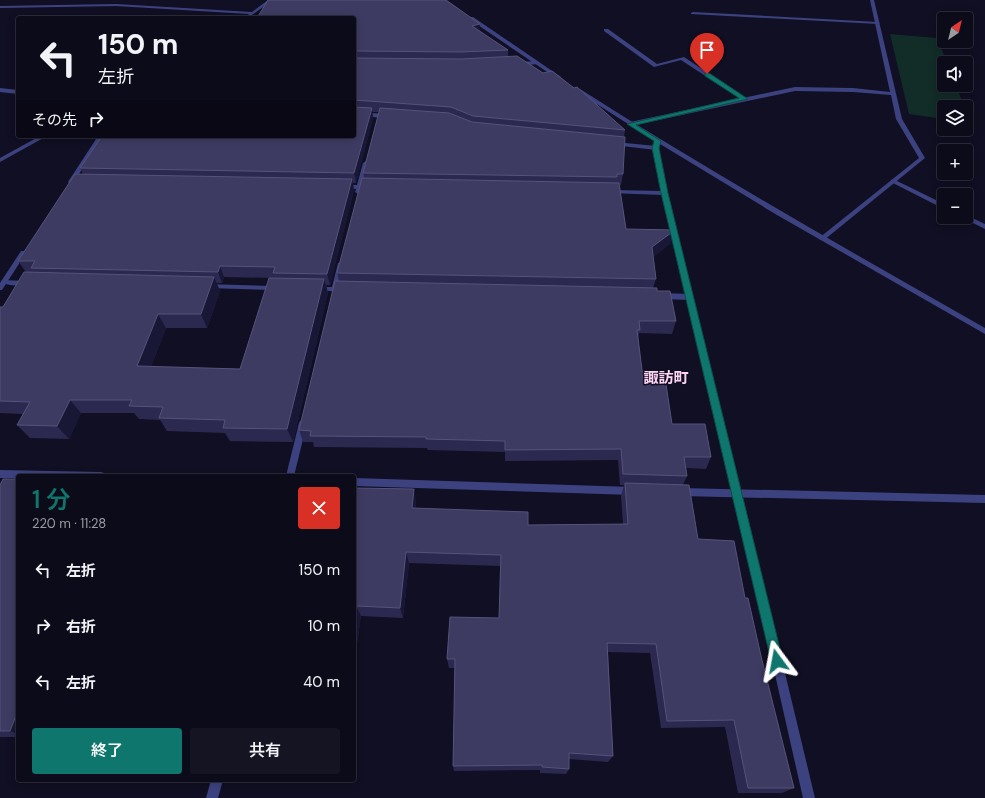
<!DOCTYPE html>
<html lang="ja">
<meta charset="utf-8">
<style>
:root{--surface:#0c0b1a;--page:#151423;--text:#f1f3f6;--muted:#9a9ba2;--line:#2c2b39;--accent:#0f766e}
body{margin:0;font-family:"DM Sans","Noto Sans JP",sans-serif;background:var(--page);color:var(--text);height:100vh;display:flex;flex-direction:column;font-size:15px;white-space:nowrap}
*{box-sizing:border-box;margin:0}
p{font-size:13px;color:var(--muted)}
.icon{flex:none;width:22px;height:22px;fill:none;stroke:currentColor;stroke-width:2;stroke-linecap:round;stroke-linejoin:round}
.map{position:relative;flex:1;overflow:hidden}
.sheet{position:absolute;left:16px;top:474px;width:340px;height:308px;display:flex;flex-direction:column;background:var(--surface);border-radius:4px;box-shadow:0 2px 10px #0003,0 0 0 1px var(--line)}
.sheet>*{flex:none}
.hud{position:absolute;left:16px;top:16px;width:340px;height:122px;border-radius:4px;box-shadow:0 2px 10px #0003,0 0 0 1px var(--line);background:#0c0b1a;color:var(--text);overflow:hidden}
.needle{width:26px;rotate:35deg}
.fabs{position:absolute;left:937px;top:12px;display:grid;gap:8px}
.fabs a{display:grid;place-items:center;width:36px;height:36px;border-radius:4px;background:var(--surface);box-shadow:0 2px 10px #0003,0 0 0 1px var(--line);font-size:20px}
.pin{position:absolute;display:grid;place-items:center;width:34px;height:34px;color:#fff;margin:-41px -17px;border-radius:50% 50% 50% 0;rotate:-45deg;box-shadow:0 0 4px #0007}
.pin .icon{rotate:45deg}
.me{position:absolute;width:44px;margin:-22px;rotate:347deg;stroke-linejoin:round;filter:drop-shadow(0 0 3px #0008)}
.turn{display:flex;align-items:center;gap:14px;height:84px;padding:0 16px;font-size:18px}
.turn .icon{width:52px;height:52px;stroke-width:2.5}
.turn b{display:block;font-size:28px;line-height:34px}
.then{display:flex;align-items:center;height:38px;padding:0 16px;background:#0003;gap:8px;font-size:15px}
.round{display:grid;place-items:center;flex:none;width:42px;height:42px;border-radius:4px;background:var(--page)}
.headline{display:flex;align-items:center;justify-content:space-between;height:68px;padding:0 16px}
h1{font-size:24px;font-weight:600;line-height:30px;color:var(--accent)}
.cta{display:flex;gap:8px;margin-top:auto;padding:8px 16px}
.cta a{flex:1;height:46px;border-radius:4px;background:var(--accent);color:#fff;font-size:16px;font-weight:600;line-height:46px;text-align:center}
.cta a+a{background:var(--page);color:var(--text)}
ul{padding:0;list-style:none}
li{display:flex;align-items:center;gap:12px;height:56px;padding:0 16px}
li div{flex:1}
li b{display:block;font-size:15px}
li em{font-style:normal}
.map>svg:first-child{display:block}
.green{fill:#122c28}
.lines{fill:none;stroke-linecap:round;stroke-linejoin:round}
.service{fill:#3c4280;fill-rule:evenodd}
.minor{fill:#3c4280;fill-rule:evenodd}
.tertiary{fill:#3c4280;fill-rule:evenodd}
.wall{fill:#2c2950;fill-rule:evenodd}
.shaded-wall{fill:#191736}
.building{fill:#3e3b63;stroke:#55537b}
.route{fill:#0f766e;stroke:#0a4d48}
.labels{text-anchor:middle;stroke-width:3;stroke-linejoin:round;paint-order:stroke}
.neighbourhood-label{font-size:15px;font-weight:bold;fill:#fdd5f3;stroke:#100f23}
</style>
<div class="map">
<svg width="985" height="798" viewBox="0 0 985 798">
<rect width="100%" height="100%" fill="#100f23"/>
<!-- green -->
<polygon class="green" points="890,34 937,38 947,63 944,63 944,85 956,85 964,107 944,107 944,119 909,114"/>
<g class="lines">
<!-- service -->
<g class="service">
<polygon points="693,12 878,22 880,23 878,24 691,14 691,13"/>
<polygon points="604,29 608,29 657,64 684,57 747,99 742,100 681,60 654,67 604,31"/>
<polygon points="536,61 538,62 538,64 517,66 514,64 517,62"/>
<polygon points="354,112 388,114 391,116 388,118 354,116"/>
<polygon points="615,142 656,146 659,148 656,150 613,145 612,144"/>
<polygon points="366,161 369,163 363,185 372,186 372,188 362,189 360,193 358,194 355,192 356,189 342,188 341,187 344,185 357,185 363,163"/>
<polygon points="893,179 944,204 944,209 891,182 891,180"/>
<polygon points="610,190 664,191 667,193 664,195 608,193 607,192"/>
<polygon points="966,215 985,224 985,229 963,218 962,217 966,217"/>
<polygon points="338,263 340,263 343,265 339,287 345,287 347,289 345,291 337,291 334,293 331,291 315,291 313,289 315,287 332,287"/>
<path d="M2 280 27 281 30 283C25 287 6 286 1 282Z"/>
<polygon points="205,284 275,286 279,288 275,290 207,288 203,286"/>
<polygon points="661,293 690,294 694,297 690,300 661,299 657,296"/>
<polygon points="303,420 306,421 307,423 294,476 286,476 299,423 300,421"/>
<polygon points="211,780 223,780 218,798 206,798"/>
</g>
<!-- minor -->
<g class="minor">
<polygon points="268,0 273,0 249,17 247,16 249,14 116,6 0,8 0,6 116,4 252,12"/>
<polygon points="870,0 874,0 902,119 925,158 824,240 820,240 819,238 919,158 896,119 891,95 853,92 795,91 630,126 627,124 630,122 795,87 853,88 890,92"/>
<polygon points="0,88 18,90 18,94 0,92"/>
<polygon points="40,136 47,136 0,162 0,158"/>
<polygon points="98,136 104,136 73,183 69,183 68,182"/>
<polygon points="21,251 25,251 26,253 2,290 0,290 0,283"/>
<polygon points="0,470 101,472 104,473 105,476 18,476 18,478 0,478"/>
<polygon points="354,478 633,487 636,488 637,491 636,494 633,495 354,486"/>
<polygon points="681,488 985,495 985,503 681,496 678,495 677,492 678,489"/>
</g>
<!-- tertiary -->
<g class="tertiary">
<polygon points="471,17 473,17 561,77 556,78 469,19 469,18"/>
<path d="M576 89H580C712 173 848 250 985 328V334L777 215 660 144 659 148 667 193 742 494 815 798H803L734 494 661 193 653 148 655 141 576 91Z"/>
</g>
</g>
<!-- wall -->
<g class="wall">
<path d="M354 18 480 32 508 50V57L625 130 624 137 623 174 621 185H619L626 229 671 243 653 257 656 279 653 288 657 291 676 321 672 334 639 333 638 339 643 378 672 424 711 457 706 469 686 468 687 476 683 485 698 539 745 598 794 788 782 793H738L725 727 661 728 650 653 608 652 613 756 608 762 569 759V769L566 774 540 773V770L454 771 453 766 455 668H449L447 659 499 618 500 566 409 563 403 618 361 616 354 663V488L416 502V508L528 525 623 524 621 496 624 485H620L618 460 505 461V452L428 450 427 448 314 447 313 442H303L299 430 339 281 337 273 364 178 363 173 379 112H372L373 118 356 183H353L354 190 330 285H326L328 293 293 442 230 441 225 433 167 431 160 420 139 419 134 413H81L69 439 30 438 17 425 23 414 0 413V307H3L26 272 18 261 83 174 80 168 354 136ZM224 277 274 278 240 369 151 367 166 328H207L220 291 216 283H222Z"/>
<polygon points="18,479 18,737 0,737 0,485"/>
</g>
<!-- shaded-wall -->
<g class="shaded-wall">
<polygon points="480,24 480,34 472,26"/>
<polygon points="372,108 373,118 356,183 354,173"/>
<polygon points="352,179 354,190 330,285 327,274"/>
<polygon points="675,230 671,243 649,260 652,247"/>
<polygon points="220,266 224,277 222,283 218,272"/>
<polygon points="214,277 220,291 207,328 201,314"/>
<polygon points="324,279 328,293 293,442 287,429"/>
<polygon points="158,314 166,328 146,380 137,366"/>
<polygon points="70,400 81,413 69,439 57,426"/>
<polygon points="414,489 416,502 415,520 412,508"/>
<polygon points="406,552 409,563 403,618 400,608"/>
<polygon points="356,606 361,616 354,663 354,622"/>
<polygon points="18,711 18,734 10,731"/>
</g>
<!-- building -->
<g class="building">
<polygon points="268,0 446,0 480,24 472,26 508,50 461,52 354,51 354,18 257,18"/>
<polygon points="517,56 543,73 552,71 574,88 577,87 625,130 473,116 451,107 354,100 354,58 461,59"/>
<polygon points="354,107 372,108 354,173 80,168 102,136 354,136"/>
<polygon points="380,108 449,113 472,122 625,137 623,174 617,174 617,177 363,173"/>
<polygon points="75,174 352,179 327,274 273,273 275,267 220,266 218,272 31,268 35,261 18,261"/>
<polygon points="362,178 619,183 626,229 675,230 652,247 656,279 337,273"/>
<polygon points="24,272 214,277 201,314 158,314 137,366 240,369 269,278 324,279 287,429 223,428 225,420 159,418 163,407 129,406 132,400 70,400 57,426 17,425 30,402 0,401 0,307 3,307"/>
<polygon points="335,281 657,288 657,291 670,291 676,321 639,321 640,330 637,330 643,378 665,378 672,424 705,424 711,457 684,457 687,476 623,474 621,449 505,450 505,441 426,439 426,437 310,436 311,431 299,430"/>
<polygon points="3,479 18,479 18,711 10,731 0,731 0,485"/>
<polygon points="625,483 689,485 698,539 734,541 745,598 748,598 761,656 794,788 748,788 734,720 667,721 656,644 607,643 613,756 569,753 569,769 542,767 542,765 453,766 455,659 447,659 450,617 499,618 501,555 406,552 400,608 356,606 354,622 354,488 414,489 412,508 528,512 528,525 628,524"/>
</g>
<!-- route -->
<polygon class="route" points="705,73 709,73 748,99 636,125 661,141 659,148 668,193 783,661 781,665 777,667 773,665 771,661 661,193 652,148 654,141 627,124 739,98 705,76"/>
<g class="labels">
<!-- neighbourhood labels -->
<g class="neighbourhood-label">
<text x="666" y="383">諏訪町</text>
</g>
</g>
</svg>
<div class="fabs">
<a><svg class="needle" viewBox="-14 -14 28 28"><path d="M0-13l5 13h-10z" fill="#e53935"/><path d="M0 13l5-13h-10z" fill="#9a9ba2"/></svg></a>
<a><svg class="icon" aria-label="sound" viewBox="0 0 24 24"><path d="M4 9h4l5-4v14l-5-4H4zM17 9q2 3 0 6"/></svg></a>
<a><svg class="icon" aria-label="layers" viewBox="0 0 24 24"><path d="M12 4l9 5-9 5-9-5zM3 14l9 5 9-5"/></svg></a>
<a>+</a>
<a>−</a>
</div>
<div class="pin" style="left:707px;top:74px;background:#d93025"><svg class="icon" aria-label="arrive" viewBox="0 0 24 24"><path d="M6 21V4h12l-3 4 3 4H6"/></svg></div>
<svg class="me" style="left:777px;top:661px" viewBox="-20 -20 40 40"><path d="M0-17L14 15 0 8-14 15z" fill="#0f766e" stroke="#fff" stroke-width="4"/></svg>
<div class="hud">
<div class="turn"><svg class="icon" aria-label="left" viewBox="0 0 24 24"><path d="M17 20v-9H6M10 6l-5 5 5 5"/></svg><div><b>150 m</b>左折</div></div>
<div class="then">その先<svg class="icon" aria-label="right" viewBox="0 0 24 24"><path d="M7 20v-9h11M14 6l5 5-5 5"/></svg></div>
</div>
<section class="sheet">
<div class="headline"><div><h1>1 分</h1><p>220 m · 11:28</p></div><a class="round" style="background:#d93025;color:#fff"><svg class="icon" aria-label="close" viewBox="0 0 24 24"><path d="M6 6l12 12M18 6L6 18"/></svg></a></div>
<ul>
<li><svg class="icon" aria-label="left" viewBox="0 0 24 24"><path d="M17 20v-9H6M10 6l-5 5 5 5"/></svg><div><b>左折</b></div><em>150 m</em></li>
<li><svg class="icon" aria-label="right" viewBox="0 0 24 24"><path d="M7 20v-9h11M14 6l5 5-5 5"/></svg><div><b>右折</b></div><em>10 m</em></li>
<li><svg class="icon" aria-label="left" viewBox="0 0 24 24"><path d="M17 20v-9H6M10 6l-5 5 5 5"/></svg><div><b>左折</b></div><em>40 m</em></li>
</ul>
<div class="cta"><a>終了</a><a>共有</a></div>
</section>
</div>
